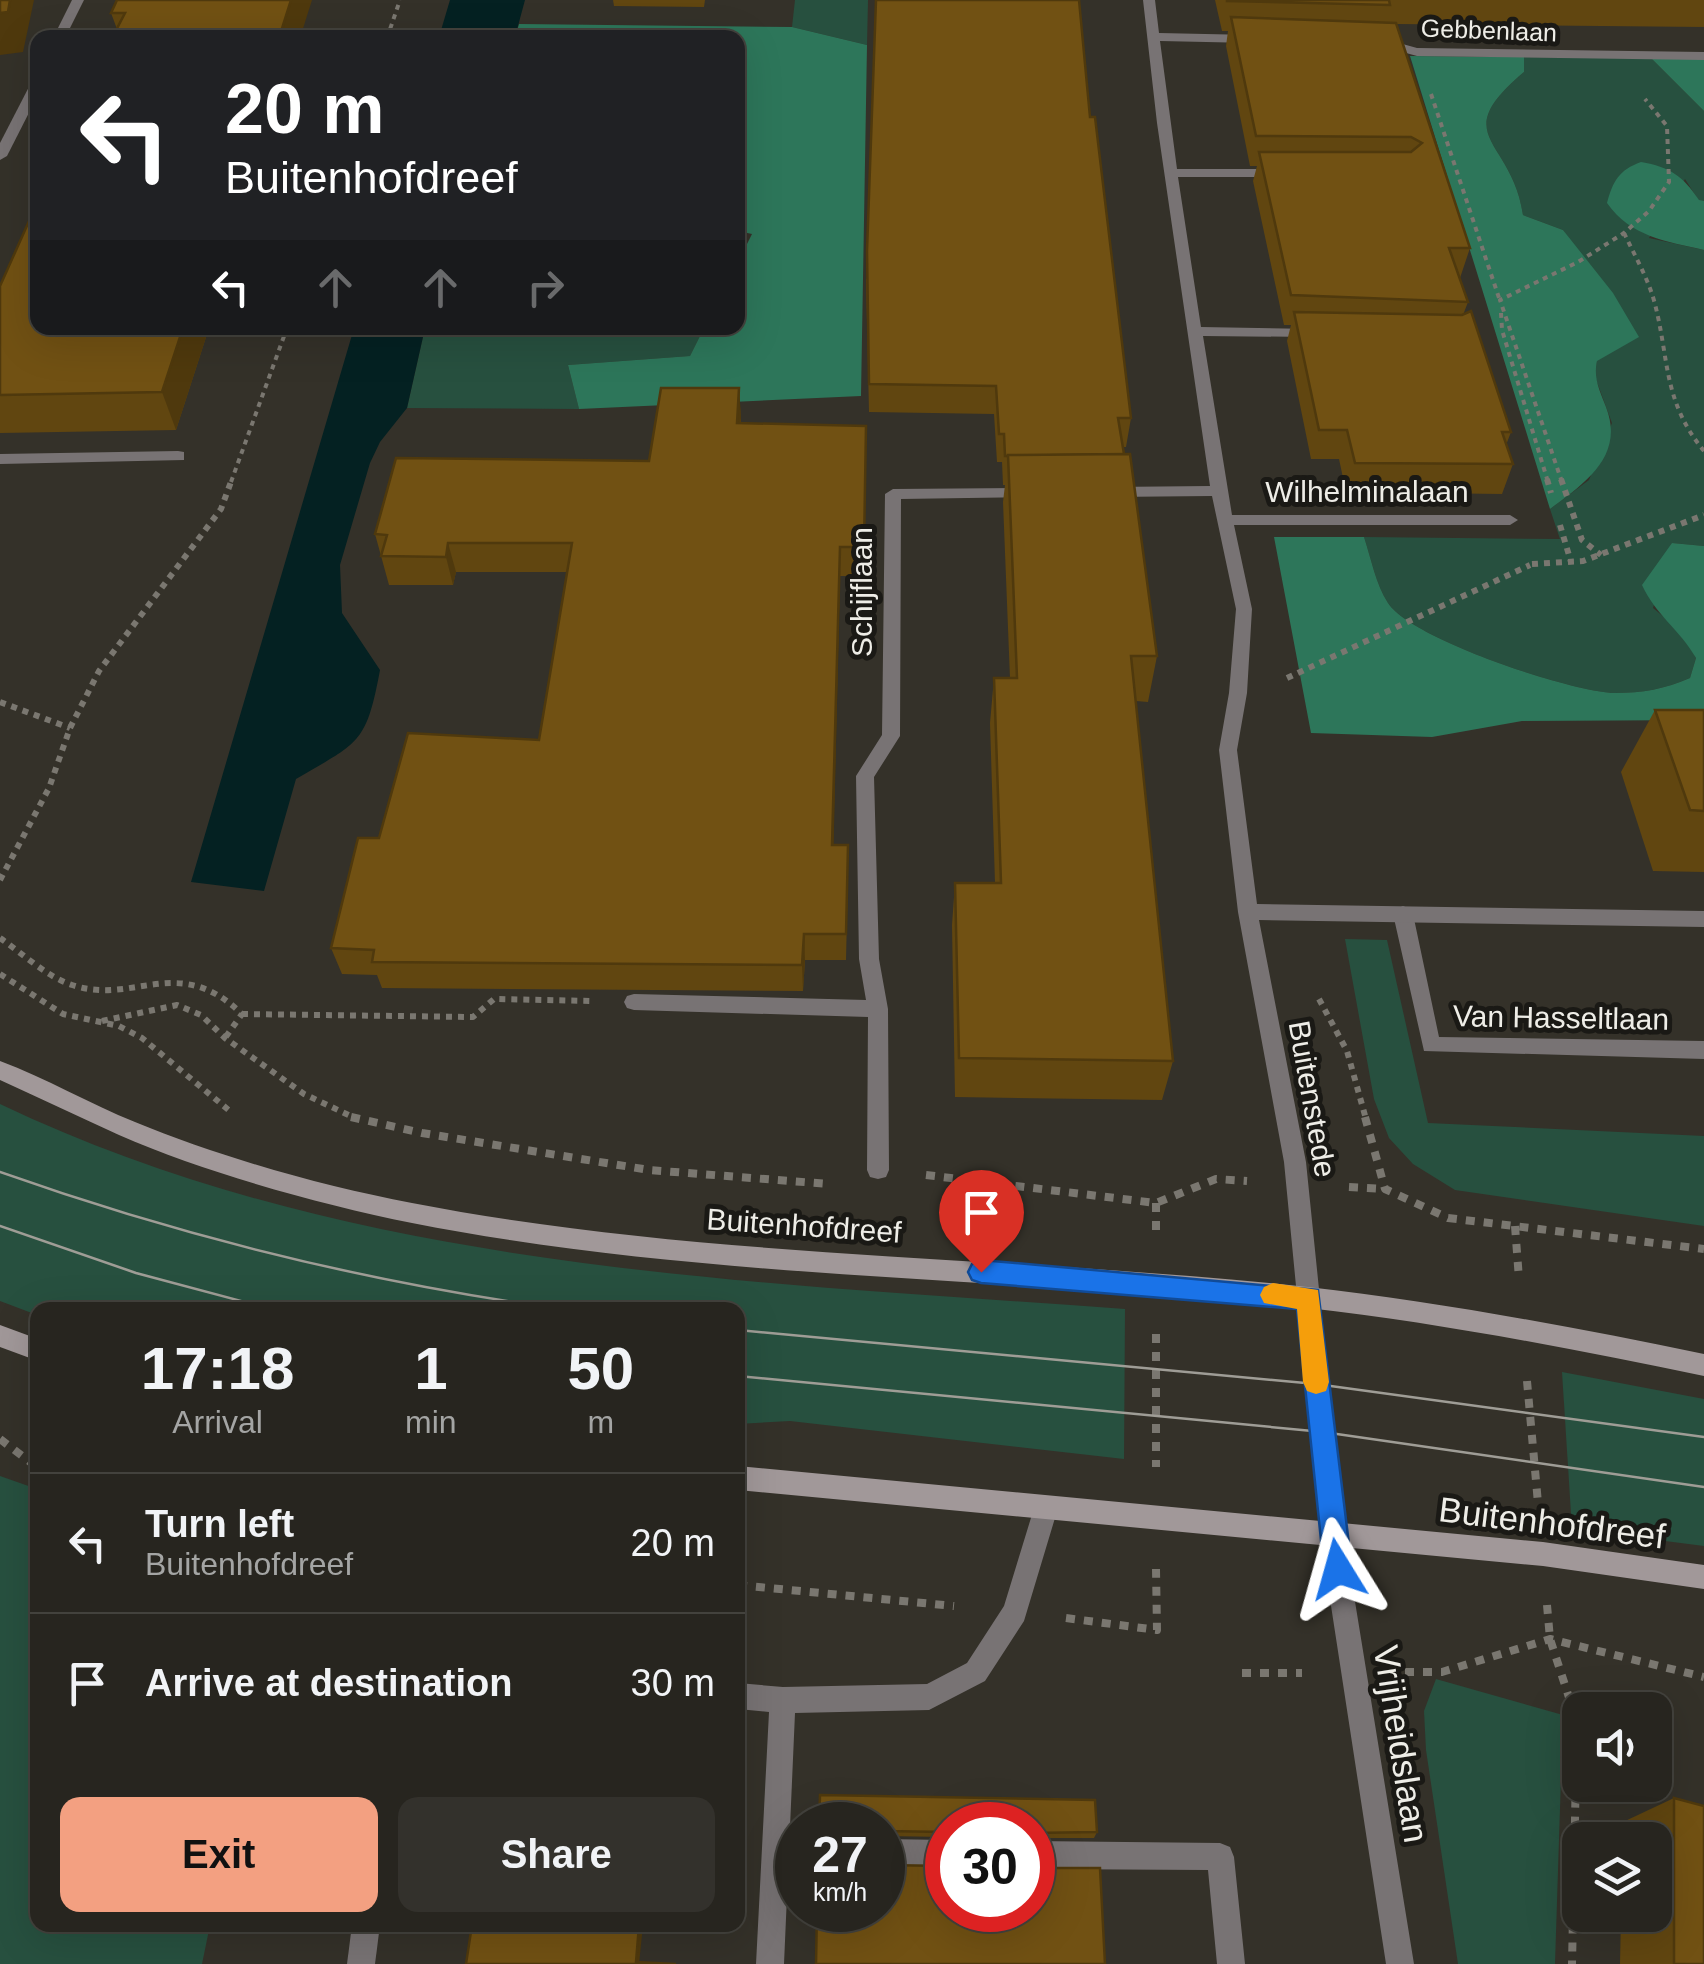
<!DOCTYPE html>
<style>
:root{--surface:#27251f;--page:#33312c;--text:#f1f3f6;--muted:#a4a5a4;--line:#43423d;--accent:#f3a081}
body{margin:0;font-family:Arial,sans-serif;background:var(--page);color:var(--text);height:100vh;display:flex;flex-direction:column;font-size:38px;white-space:nowrap}
*{box-sizing:border-box;margin:0}
p{font-size:32px;color:var(--muted)}
.icon{flex:none;width:55px;height:55px;fill:none;stroke:currentColor;stroke-width:2;stroke-linecap:round;stroke-linejoin:round}
.map{position:relative;flex:1;overflow:hidden}
.details{position:absolute;left:30px;top:1302px;width:715px;height:630px;display:flex;flex-direction:column;background:var(--surface);border-radius:20px;box-shadow:0 10px 40px #0002,0 0 0 2px var(--line)}
.details>*{flex:none}
.guide{position:absolute;left:30px;top:30px;width:715px;height:305px;border-radius:20px;box-shadow:0 10px 40px #0002,0 0 0 2px var(--line);background:#202124;color:#fff;overflow:hidden}
.fabs{position:absolute;left:1562px;top:1692px;display:grid;gap:20px}
.fabs a{display:grid;place-items:center;width:110px;height:110px;border-radius:20px;background:var(--surface);box-shadow:0 10px 40px #0002,0 0 0 2px var(--line);font-size:50px}
.speed{position:absolute;left:775px;top:1802px;display:flex;gap:20px;font-size:50px;font-weight:700;text-align:center}
.speed>*{display:grid;place-content:center;width:130px;height:130px;border-radius:50%;background:var(--surface);box-shadow:0 10px 40px #0002,0 0 0 2px var(--line);line-height:1}
.speed small{font-size:25px;font-weight:400}
.speed .limit{border:15px solid #d22;background:#fff;color:#111}
.pin{position:absolute;display:grid;place-items:center;width:85px;height:85px;color:#fff;margin:-102px -42px;border-radius:50% 50% 50% 0;rotate:-45deg;box-shadow:0 0 10px #0007}
.pin .icon{rotate:45deg}
.me{position:absolute;width:110px;margin:-55px;rotate:352deg;stroke-linejoin:round;filter:drop-shadow(0 0 8px #0008)}
.turn{display:flex;align-items:center;gap:35px;height:210px;padding:0 30px;font-size:45px}
.turn .icon{width:130px;height:130px;stroke-width:2.5}
.turn b{display:block;font-size:70px;line-height:85px}
.lanes{display:flex;align-items:center;height:95px;padding:0 30px;background:#0003;justify-content:center;gap:50px;direction:ltr}
.lanes .off{opacity:.35}
.eta{display:flex;justify-content:space-evenly;align-items:center;height:170px;text-align:center}
.eta b{font-size:60px;font-weight:600;line-height:70px}
.primary-button{display:flex;gap:20px;margin-top:auto;padding:20px 30px}
.primary-button a{flex:1;height:115px;border-radius:20px;background:var(--accent);color:#111;font-size:40px;font-weight:600;line-height:115px;text-align:center}
.primary-button a+a{background:var(--page);color:var(--text)}
ul{padding:0;list-style:none}
li{display:flex;align-items:center;gap:30px;height:140px;padding:0 30px;border-top:2px solid var(--line)}
li div{flex:1}
li b{display:block;font-size:38px}
li em{font-style:normal}
.map>svg:first-child{display:block}
.green{fill:#27503f}
.forest{fill:#2d765a}
.water{fill:#042122}
.lines{fill:none;stroke-linecap:round;stroke-linejoin:round}
.path-far2{stroke:#7a7770;stroke-width:4;stroke-dasharray:5 5;stroke-linecap:butt}
.path-far1{stroke:#7a7770;stroke-width:6;stroke-dasharray:6 6;stroke-linecap:butt}
.path{stroke:#7a7770;stroke-width:8;stroke-dasharray:9 9;stroke-linecap:butt}
.lane{fill:#787374;fill-rule:evenodd}
.street{fill:#787374;fill-rule:evenodd}
.secondary{fill:#a19899;fill-rule:evenodd}
.tram{stroke:#9f9d96;stroke-width:2.5}
.wall{fill:#614610}
.shaded-wall{fill:#4f390d}
.building{fill:#715113;stroke:#4f390d;stroke-width:2.5}
.route{fill:#1a73e8;stroke:#114b97;stroke-width:2.5}
.slow{fill:#f59e0b}
.labels{text-anchor:middle;stroke-width:10;stroke-linejoin:round;paint-order:stroke}
.far-street-label{font-size:25px;fill:#eeede7;stroke:#1a1915}
.street-label{font-size:30px;fill:#eeede7;stroke:#1a1915}
.near-street-label{font-size:35px;fill:#eeede7;stroke:#1a1915}
</style>
<div class="map">
<svg width="1704" height="1964" viewBox="0 0 1704 1964">
<rect width="100%" height="100%" fill="#343129"/>
<!-- green -->
<g class="green">
<polygon points="795,0 868,0 867,45 792,27"/>
<path d="M1524 57 1651 58 1704 111V201H1699L1685 179 1649 238 1704 250V546L1672 543 1653 608 1681 631 1696 658 1690 678C1665 689 1642 693 1615 693 1571 692 1411 639 1388 603 1376 585 1371 558 1364 537L1560 539 1550 509 1589 480 1612 423 1594 374 1597 361 1581 256 1563 230 1523 215C1512 137 1446 138 1524 72Z"/>
<polygon points="425,328 704,328 690,356 568,365 579,409 407,408"/>
<polygon points="1345,939 1387,940 1428,1123 1704,1136 1704,1226 1455,1190 1413,1164 1389,1138 1374,1099"/>
<path d="M0 1104C350 1271 746 1281 1125 1309L1124 1459 790 1421 738 1424V1310H38L37 1315 0 1301Z"/>
<polygon points="1562,1372 1704,1399 1704,1546 1572,1529"/>
<polygon points="0,1476 37,1489 38,1925 210,1925 202,1964 0,1964"/>
<polygon points="1436,1679 1563,1715 1555,1964 1458,1964 1426,1750 1424,1711"/>
</g>
<!-- forest -->
<g class="forest">
<polygon points="519,24 792,27 867,45 861,396 579,409 568,365 690,356 704,328 738,328 738,262 752,234 738,231 738,38 515,38"/>
<path d="M1410 56 1524 57V72C1446 138 1512 137 1523 215L1563 230 1613 293 1639 337 1597 361C1593 378 1600 391 1606 407 1625 456 1585 483 1550 509Z"/>
<polygon points="1651,58 1704,58 1704,111"/>
<path d="M1641 162C1670 167 1683 176 1699 200L1704 201V250C1666 241 1631 237 1607 203 1613 181 1619 170 1641 162Z"/>
<path d="M1274 537H1364C1371 558 1376 585 1388 603 1411 639 1571 692 1615 693 1642 693 1665 689 1690 678L1696 658C1680 630 1655 614 1642 585L1672 543 1704 546V720L1522 721 1432 737 1311 733Z"/>
</g>
<!-- water -->
<g class="water">
<polygon points="450,0 525,0 515,37 439,37"/>
<path d="M354 328H425L407 408 380 442 370 463 340 565 342 613 380 670C366 745 359 742 296 779L264 891 191 882Z"/>
</g>
<g class="lines">
<!-- path-far2 -->
<g class="path-far2">
<polyline points="387,38 400,0"/>
<polyline points="1431,94 1500,301"/>
<path d="M1624 233C1634 254 1646 275 1653 297 1670 356 1661 399 1704 451"/>
<polyline points="1501,313 1502,330 1548,482"/>
<polyline points="231,482 287,328"/>
<polyline points="1562,482 1500,300 1578,262 1624,233 1649,211 1669,182 1667,126 1645,99"/>
</g>
<!-- path-far1 -->
<g class="path-far1">
<polyline points="1547,479 1551,493"/>
<polyline points="1561,479 1582,540 1601,555"/>
<polyline points="1560,525 1571,562"/>
<polyline points="1532,564 1583,561 1704,515"/>
<polyline points="1287,678 1530,565"/>
<polyline points="0,702 70,728"/>
<polyline points="0,880 49,788 70,728 99,671 221,509 232,479"/>
<path d="M0 938C22 953 47 977 72 985 134 1006 178 952 242 1014L225 1038"/>
<polyline points="0,974 63,1014 119,1026 142,1038 231,1112"/>
<polyline points="1319,999 1347,1051 1366,1119"/>
<polyline points="242,1014 473,1017 494,999 590,1001"/>
<polyline points="102,1021 177,1005 201,1015 225,1038 304,1094 357,1119"/>
</g>
<!-- path -->
<g class="path">
<polyline points="351,1117 422,1133 649,1170 829,1184"/>
<polyline points="1365,1117 1385,1189 1448,1218 1704,1249"/>
<polyline points="926,1175 1156,1203 1216,1179 1247,1181"/>
<polyline points="1349,1187 1385,1189"/>
<polyline points="1156,1203 1156,1232"/>
<polyline points="1515,1226 1519,1279"/>
<polyline points="1156,1334 1156,1467"/>
<polyline points="1527,1381 1538,1503"/>
<polyline points="0,1439 38,1468"/>
<polyline points="738,1585 954,1606"/>
<polyline points="1547,1605 1550,1639 1577,1722 1572,1964"/>
<polyline points="1066,1618 1157,1630 1156,1569"/>
<polyline points="1405,1672 1442,1672 1550,1639 1704,1677"/>
<polyline points="1242,1673 1302,1673"/>
</g>
<!-- lane -->
<g class="lane">
<polygon points="1403,906 1410,909 1413,914 1439,1037 1704,1041 1704,1059 1424,1051 1393,914 1396,909"/>
<polygon points="1046,1496 1055,1499 1058,1508 1024,1621 985,1681 929,1710 795,1713 784,1964 756,1964 769,1712 738,1709 738,1683 783,1687 927,1684 967,1663 1004,1606 1034,1508 1037,1499"/>
<polygon points="882,1839 948,1840 948,1868 882,1867"/>
<polygon points="1032,1841 1220,1843 1230,1847 1234,1857 1245,1964 1217,1964 1208,1870 1032,1869"/>
<polygon points="352,1925 380,1925 375,1964 347,1964"/>
</g>
<!-- street -->
<g class="street">
<polygon points="72,0 84,0 65,38 53,38"/>
<polygon points="1143,0 1155,0 1159,33 1252,35 1258,39 1252,43 1160,41 1177,169 1279,169 1286,173 1279,177 1178,177 1201,327 1313,329 1320,333 1313,337 1203,336 1232,515 1510,515 1518,520 1510,525 1234,525 1252,609 1247,693 1237,750 1257,904 1704,911 1704,927 1259,920 1306,1162 1344,1534 1414,1964 1386,1964 1320,1534 1284,1162 1238,912 1219,750 1229,693 1236,609 1212,496 1110,497 1102,492 1110,487 1210,486 1157,123"/>
<polygon points="1381,38 1417,48 1704,52 1704,60 1417,56 1377,45 1375,42"/>
<polygon points="38,77 38,95 7,156 0,160 0,143 32,81"/>
<polygon points="178,451 184,452 184,460 0,464 0,454"/>
<polygon points="1031,488 1039,493 1037,497 901,499 900,736 874,777 879,959 888,1009 889,1170 886,1177 878,1179 870,1177 867,1170 868,1017 634,1010 627,1008 624,1002 627,996 634,994 866,1000 859,959 856,776 882,735 885,494 893,489"/>
</g>
<!-- secondary -->
<g class="secondary">
<path d="M0 1061C46 1078 90 1104 135 1122 220 1157 322 1186 412 1203 707 1260 1010 1255 1308 1287 1440 1302 1573 1327 1704 1354V1376C1574 1349 1440 1323 1308 1308 1010 1276 706 1281 412 1223 319 1204 206 1173 119 1135 79 1117 40 1098 0 1080Z"/>
<polygon points="0,1325 38,1339 38,1361 0,1347"/>
<polygon points="738,1466 1543,1542 1704,1565 1704,1589 1543,1566 738,1490"/>
</g>
<!-- tram -->
<g class="tram">
<path d="M0 1172C186 1238 374 1284 569 1310"/>
<polyline points="0,1226 136,1273 275,1310"/>
<polyline points="738,1330 1316,1384 1704,1437"/>
<polyline points="738,1376 1323,1432 1704,1487"/>
</g>
</g>
<!-- wall -->
<g class="wall">
<polygon points="117,0 300,38 117,29 111,13"/>
<polygon points="613,0 705,0 704,7 614,6"/>
<polygon points="1215,0 1704,0 1704,27 1396,24 1470,248 1460,278 1468,302 1463,315 1511,432 1506,445 1513,464 1502,494 1346,492 1339,459 1311,459 1287,341 1291,325 1284,325 1253,181 1257,166 1250,166 1226,46 1228,31 1222,31"/>
<polygon points="1090,117 1131,418 1126,447 1123,447 1157,656 1148,702 1136,701 1173,1061 1162,1100 955,1097 952,925 955,883 995,883 990,723 994,678 1010,678 1003,502 1005,485 1003,485 1002,462 997,462 994,414 869,412 866,279"/>
<polygon points="0,286 38,328 209,328 176,430 0,433"/>
<polygon points="739,388 741,423 866,426 864,576 840,576 833,845 848,872 846,960 805,960 803,991 382,988 377,975 342,974 331,948 379,838 539,740 567,572 456,572 453,585 389,585 375,534 649,461"/>
<polygon points="1655,710 1704,710 1704,872 1653,871 1621,772"/>
<polygon points="820,1795 1095,1800 1097,1832 1094,1838 1032,1838 1032,1825 948,1825 948,1837 882,1836 882,1825 819,1825"/>
<polygon points="1674,1798 1704,1964 1620,1964 1621,1915 1655,1915 1655,1840 1623,1840 1623,1822"/>
</g>
<!-- shaded-wall -->
<g class="shaded-wall">
<polygon points="10,0 34,0 23,52 0,55 0,13"/>
<polygon points="291,0 312,0 300,38 279,38"/>
<polygon points="183,328 209,328 176,430 162,392"/>
<polygon points="739,388 741,417 739,452 737,423"/>
<polygon points="448,543 456,572 453,585 446,557"/>
<polygon points="840,547 840,576 833,871 832,845"/>
<polygon points="804,934 805,960 803,991 802,965"/>
<polygon points="639,1925 643,1925 639,1964 636,1962"/>
</g>
<!-- building -->
<g class="building">
<polygon points="0,0 10,0 8,12 0,13"/>
<polygon points="117,0 291,0 279,38 112,38 125,13 111,13"/>
<polygon points="876,0 1079,0 1090,117 1095,117 1131,418 1118,418 1124,454 1005,456 1004,434 999,434 996,386 869,384 867,251"/>
<polygon points="1227,0 1389,0 1390,5 1227,1"/>
<polygon points="1231,17 1396,23 1470,248 1449,248 1468,302 1291,295 1259,152 1411,152 1422,143 1411,137 1256,136"/>
<polygon points="38,201 38,328 183,328 162,392 0,395 0,286"/>
<polygon points="1471,311 1511,432 1502,432 1513,464 1355,463 1347,430 1319,430 1294,312 1462,315"/>
<polygon points="661,388 739,388 737,423 866,426 864,547 840,547 832,845 848,845 846,934 804,934 802,965 372,962 374,950 331,948 358,838 379,838 408,733 539,740 572,543 448,543 446,557 381,556 387,535 375,534 396,458 649,461"/>
<polygon points="1130,454 1157,656 1131,656 1173,1061 959,1058 955,883 1001,883 994,678 1017,678 1008,455"/>
<polygon points="1655,710 1704,710 1704,811 1690,810"/>
<polygon points="820,1795 1095,1800 1097,1832 1032,1833 1032,1825 948,1825 948,1832 882,1831 882,1825 819,1825"/>
<polygon points="1674,1798 1704,1806 1704,1964 1674,1964"/>
<polygon points="882,1865 948,1866 948,1910 1032,1910 1032,1865 1035,1868 1100,1868 1105,1964 816,1964 817,1910 882,1910"/>
<polygon points="472,1925 639,1925 636,1962 676,1964 466,1964"/>
</g>
<!-- route -->
<polygon class="route" points="981,1260 1318,1290 1352,1569 1348,1579 1338,1583 1328,1579 1324,1569 1297,1309 981,1283 972,1280 968,1272 972,1264"/>
<!-- slow -->
<polygon class="slow" points="1273,1283 1318,1290 1329,1382 1326,1391 1316,1394 1307,1391 1303,1382 1297,1309 1264,1303 1260,1295 1264,1287"/>
<g class="labels">
<!-- far-street labels -->
<g class="far-street-label">
<text transform="translate(1489 30) rotate(2)" y="9">Gebbenlaan</text>
</g>
<!-- street labels -->
<g class="street-label">
<text x="1367" y="502">Wilhelminalaan</text>
<text transform="translate(862 592) rotate(-90)" y="10">Schijflaan</text>
<text transform="translate(1561 1018) rotate(1)" y="10">Van Hasseltlaan</text>
<text transform="translate(1312 1099) rotate(80)" y="10">Buitenstede</text>
<text transform="translate(804 1226) rotate(4)" y="10">Buitenhofdreef</text>
</g>
<!-- near-street labels -->
<g class="near-street-label">
<text transform="translate(1552 1523) rotate(7)" y="12">Buitenhofdreef</text>
<text transform="translate(1401 1744) rotate(81)" y="12">Vrijheidslaan</text>
</g>
</g>
</svg>
<div class="fabs">
<a><svg class="icon" aria-label="sound" viewBox="0 0 24 24"><path d="M4 9h4l5-4v14l-5-4H4zM17 9q2 3 0 6"/></svg></a>
<a><svg class="icon" aria-label="layers" viewBox="0 0 24 24"><path d="M12 4l9 5-9 5-9-5zM3 14l9 5 9-5"/></svg></a>
</div>
<div class="speed"><div>27<small>km/h</small></div><div class="limit">30</div></div>
<div class="pin" style="left:981px;top:1272px;background:#d93025"><svg class="icon" aria-label="arrive" viewBox="0 0 24 24"><path d="M6 21V4h12l-3 4 3 4H6"/></svg></div>
<svg class="me" style="left:1338px;top:1569px" viewBox="-20 -20 40 40"><path d="M0-17L14 15 0 8-14 15z" fill="#1a73e8" stroke="#fff" stroke-width="4"/></svg>
<div class="guide">
<div class="turn"><svg class="icon" aria-label="left" viewBox="0 0 24 24"><path d="M17 20v-9H6M10 6l-5 5 5 5"/></svg><div><b>20 m</b>Buitenhofdreef</div></div>
<div class="lanes"><svg class="icon" aria-label="left" viewBox="0 0 24 24"><path d="M17 20v-9H6M10 6l-5 5 5 5"/></svg><svg class="icon off" aria-label="ahead" viewBox="0 0 24 24"><path d="M12 20V5M6 11l6-6 6 6"/></svg><svg class="icon off" aria-label="ahead" viewBox="0 0 24 24"><path d="M12 20V5M6 11l6-6 6 6"/></svg><svg class="icon off" aria-label="right" viewBox="0 0 24 24"><path d="M7 20v-9h11M14 6l5 5-5 5"/></svg></div>
</div>
<section class="details">
<div class="eta">
<div><b>17:18</b><p>Arrival</p></div>
<div><b>1</b><p>min</p></div>
<div><b>50</b><p>m</p></div>
</div>
<ul>
<li><svg class="icon" aria-label="left" viewBox="0 0 24 24"><path d="M17 20v-9H6M10 6l-5 5 5 5"/></svg><div><b>Turn left</b><p>Buitenhofdreef</p></div><em>20 m</em></li>
<li><svg class="icon" aria-label="arrive" viewBox="0 0 24 24"><path d="M6 21V4h12l-3 4 3 4H6"/></svg><div><b>Arrive at destination</b></div><em>30 m</em></li>
</ul>
<div class="primary-button"><a>Exit</a><a>Share</a></div>
</section>
</div>
